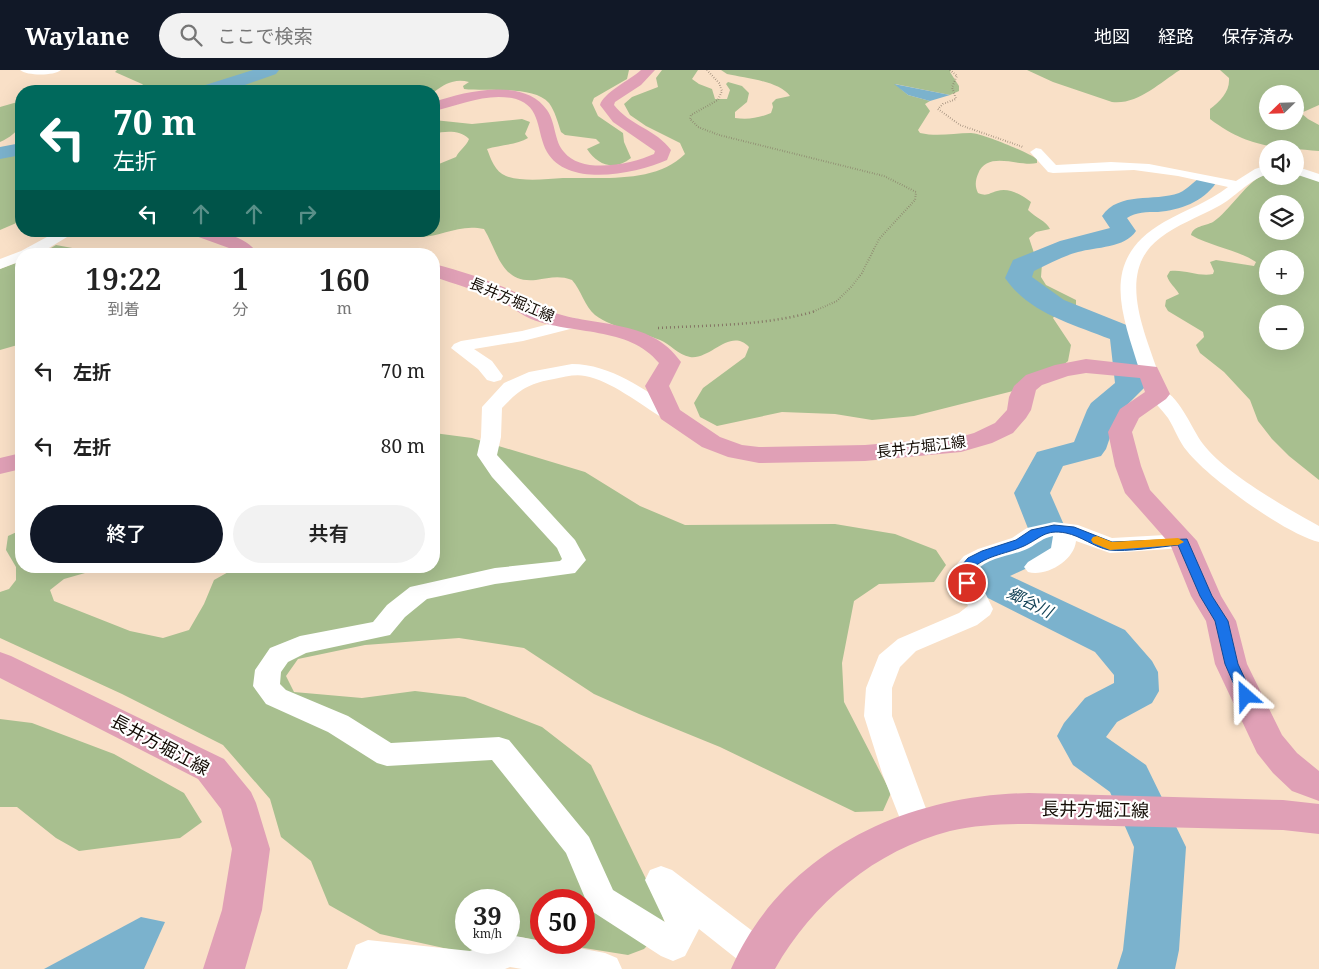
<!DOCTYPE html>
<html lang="ja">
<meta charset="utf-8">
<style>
:root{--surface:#fff;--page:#f2f2f2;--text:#222;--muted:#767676;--accent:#111827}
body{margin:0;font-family:"Noto Serif","Noto Sans JP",serif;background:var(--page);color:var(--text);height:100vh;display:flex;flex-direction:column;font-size:19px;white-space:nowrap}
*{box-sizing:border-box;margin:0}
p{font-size:16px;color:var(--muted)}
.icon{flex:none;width:28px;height:28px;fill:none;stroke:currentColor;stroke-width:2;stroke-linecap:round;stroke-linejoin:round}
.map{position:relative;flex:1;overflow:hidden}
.details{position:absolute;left:15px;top:178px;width:425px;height:325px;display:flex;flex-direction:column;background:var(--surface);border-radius:20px;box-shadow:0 5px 20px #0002}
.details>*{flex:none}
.guide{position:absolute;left:15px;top:15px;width:425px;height:152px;border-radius:20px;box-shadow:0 5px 20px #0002;background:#00695c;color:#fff;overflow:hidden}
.needle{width:32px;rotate:247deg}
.controls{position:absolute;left:1259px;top:15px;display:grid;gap:10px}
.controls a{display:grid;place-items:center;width:45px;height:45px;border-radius:50%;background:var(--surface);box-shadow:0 5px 20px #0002;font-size:25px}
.speed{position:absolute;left:455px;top:819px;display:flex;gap:10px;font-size:25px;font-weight:700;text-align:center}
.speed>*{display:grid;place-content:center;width:65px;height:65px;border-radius:50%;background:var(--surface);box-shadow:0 5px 20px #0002;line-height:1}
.speed small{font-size:12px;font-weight:400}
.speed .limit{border:8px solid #d22;background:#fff;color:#111}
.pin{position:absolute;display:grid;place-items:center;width:42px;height:42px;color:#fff;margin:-21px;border:2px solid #fff;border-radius:50%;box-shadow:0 1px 5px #0007}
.me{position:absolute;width:55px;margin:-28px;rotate:335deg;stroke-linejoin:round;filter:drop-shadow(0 0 4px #0008)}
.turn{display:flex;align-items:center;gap:18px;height:105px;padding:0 15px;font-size:22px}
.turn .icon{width:65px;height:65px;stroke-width:2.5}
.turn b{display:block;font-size:35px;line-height:42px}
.lanes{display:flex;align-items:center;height:48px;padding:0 15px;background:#0003;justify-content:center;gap:25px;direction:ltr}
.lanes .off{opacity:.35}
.eta{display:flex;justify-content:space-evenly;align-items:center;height:85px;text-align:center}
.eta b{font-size:30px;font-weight:600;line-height:35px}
.action{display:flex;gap:10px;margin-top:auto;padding:10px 15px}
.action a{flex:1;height:58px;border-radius:30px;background:var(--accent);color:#fff;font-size:20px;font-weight:600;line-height:58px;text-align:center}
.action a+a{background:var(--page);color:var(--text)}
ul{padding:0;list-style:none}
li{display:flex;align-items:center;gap:15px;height:75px;padding:0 15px}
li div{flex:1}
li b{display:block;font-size:19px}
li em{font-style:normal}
header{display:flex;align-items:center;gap:30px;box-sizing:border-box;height:70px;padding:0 25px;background:var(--accent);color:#fff}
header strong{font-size:24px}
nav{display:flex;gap:28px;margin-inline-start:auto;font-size:18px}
.search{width:350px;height:45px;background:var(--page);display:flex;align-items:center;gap:12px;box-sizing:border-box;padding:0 18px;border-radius:28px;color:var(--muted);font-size:19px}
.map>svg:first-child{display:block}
.forest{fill:#a8bf8f;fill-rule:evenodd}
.water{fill:#7bb2cd}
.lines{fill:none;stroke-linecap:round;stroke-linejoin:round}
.river{fill:#7bb2cd;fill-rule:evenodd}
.path-far1{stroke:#837363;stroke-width:2;stroke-dasharray:0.5 2;stroke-linecap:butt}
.path{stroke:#837363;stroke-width:2.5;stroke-dasharray:1 3;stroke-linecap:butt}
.minor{fill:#fff;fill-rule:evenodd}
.major{fill:#e0a0b6;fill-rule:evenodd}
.route{fill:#1a73e8;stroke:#114b97}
.slow{fill:#f59e0b}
.labels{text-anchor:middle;stroke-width:4.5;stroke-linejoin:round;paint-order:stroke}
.street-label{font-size:15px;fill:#130b04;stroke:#fff}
.water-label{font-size:16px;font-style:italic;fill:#154458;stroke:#fff}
.near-street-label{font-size:18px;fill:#130b04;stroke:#fff}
</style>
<header>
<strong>Waylane</strong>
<div class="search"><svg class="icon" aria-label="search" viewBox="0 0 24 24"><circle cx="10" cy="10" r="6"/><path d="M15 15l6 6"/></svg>ここで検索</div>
<nav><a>地図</a><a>経路</a><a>保存済み</a></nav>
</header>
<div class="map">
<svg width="1319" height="899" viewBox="0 0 1319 899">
<rect width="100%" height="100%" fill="#f9e0c7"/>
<!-- forest -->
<g class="forest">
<path d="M117 0H629L627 9 594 28 592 33 598 46 623 63 624 72 631 88C615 101 598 96 587 79L600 73 596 69 565 65 561 62C558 53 555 41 549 33 533 15 486 22 464 19L463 16 469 12C455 8 444 14 434 22L150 21 142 14 115 2Z"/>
<path d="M662 0H698L692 9 699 14 712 19 715 29H727L730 20 726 14 728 12 742 16 749 23 747 32 735 42V48C748 50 759 48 771 43L773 37 772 33 776 29 790 26C779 11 745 8 727 4L721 0H951L950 2 959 16V21L950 25 895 14 908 25 930 31 925 34 930 41 918 60 920 63C938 67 953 63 971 63 984 64 1027 82 1037 89V93C1018 97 987 80 978 104 975 111 975 117 978 123 987 127 989 123 997 121 1009 117 1022 125 1031 132L1028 140C1036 148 1046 151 1050 159L1036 162 1029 168 1034 183 1042 194 1041 207 1046 215 1076 230V238L1056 244 1053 248 1071 275 1068 291 1041 314 914 346 872 350 835 344 782 342 717 356 700 347 694 333 703 318 745 287 749 277C730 257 711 290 690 287 678 285 670 274 660 270 639 261 614 259 595 245 585 237 581 220 572 210 559 205 549 208 536 210 501 214 498 182 484 159 449 152 433 178 394 161H434V96L456 87C460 79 466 77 469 69 460 60 445 61 434 64V50L472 54 522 49 530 52 525 64 528 68C517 75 499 75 487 79 491 89 495 102 506 106 523 112 546 109 563 108 602 107 655 114 685 84L680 73 646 56 630 45 624 34 632 27 658 17 656 8Z"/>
<path d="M1027 0H1180C1159 13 1138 35 1112 32L1053 12Z"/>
<path d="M1220 0H1319V35L1301 43 1308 49 1319 55V81C1273 77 1249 78 1210 49V39C1220 31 1230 22 1229 8ZM1268 24H1295V51H1268Z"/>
<path d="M21 31C21 54 22 62 0 72V37Z"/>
<polygon points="21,79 21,151 0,160 0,83"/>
<path d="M1295 104 1319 109V410L1289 386 1272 369 1258 351 1250 330 1224 302 1200 283 1196 275 1204 267 1203 262 1168 241 1165 236 1166 230 1179 224C1176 218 1169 213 1167 206L1170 201C1185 199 1199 207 1213 204L1214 201 1210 192 1216 190 1254 196 1256 192C1236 179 1212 177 1191 165 1193 156 1205 156 1213 152 1229 142 1249 108 1265 105 1271 104 1286 106 1295 106ZM1268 134H1295V161H1268ZM1268 189H1295V216H1268ZM1268 244H1295V271H1268Z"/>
<polygon points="56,175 94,182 93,184 41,184"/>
<polygon points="21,191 21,274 0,280 0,199"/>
<polygon points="434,363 472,368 585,402 640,436 685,455 835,454 895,464 936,480 946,495 934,512 879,514 854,531 842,593 844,632 891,723 883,741 855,742 720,677 639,644 594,624 524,578 459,568 365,575 298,589 286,606 294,622 362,628 415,621 465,627 542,657 591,695 659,836 666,856 644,879 628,885 553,873 584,872 584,830 541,830 541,871 520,867 509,871 509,830 466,830 466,872 504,873 471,884 380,864 329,835 311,791 281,767 270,729 223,675 122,624 0,568 0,522 9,519 16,510 16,497 6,480 8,466 21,460 21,496 84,496 85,503 64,509 50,520 54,531 130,561 163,568 189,560 204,534 214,510 239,496 434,496"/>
<polygon points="0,649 32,653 114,684 184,723 202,752 180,768 79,781 56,768 17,737 0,737"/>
</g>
<!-- water -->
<g class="water">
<polygon points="894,14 950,25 930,31 908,25"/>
<polygon points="141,847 165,852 144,899 44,899"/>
</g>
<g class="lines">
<!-- river -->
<g class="river">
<polygon points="253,0 279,0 276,4 228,21 197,21 199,17"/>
<polygon points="21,73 21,85 0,89 0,77"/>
<path d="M1205 106 1213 108 1216 113C1203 132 1180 140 1158 142 1147 142 1136 142 1127 148L1136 161C1125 178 1096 177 1078 182 1063 186 1048 194 1034 201L1032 207 1064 230 1134 258 1139 264 1147 315 1118 344 1106 379 1101 386 1063 396 1050 423 1071 471 1066 480 1010 506 1125 560 1152 591 1158 602 1159 621 1152 633 1117 652 1106 667 1146 695 1186 777 1179 880 1175 899H1117L1123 880 1134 777 1110 722 1073 695 1057 666 1064 653 1085 628 1114 613V605L1095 582 980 524 965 502 971 493 1031 466 1014 423 1037 382 1074 372 1087 340 1091 333 1115 313 1110 269C1072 254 1029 243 1005 208L1013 190 1060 171 1110 158 1102 146C1119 121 1154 132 1179 123 1189 119 1194 109 1205 106Z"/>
</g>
<!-- path-far1 -->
<g class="path-far1">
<polyline points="707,0 719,13 722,21 718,30 691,45 690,49 698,57 719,65 884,106 916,122 915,130 879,169 862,203 852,216 837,231 812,242"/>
<polyline points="950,0 957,6 952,17 956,29 943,34 938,39 960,55 1023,77"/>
</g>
<!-- path -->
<path class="path" d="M658 258C711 255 765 256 816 241"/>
<!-- minor -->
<g class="minor">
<path d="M20 0H61C54 6 27 6 20 0Z"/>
<path d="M1036 78 1041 79 1056 95 1111 92 1149 94 1236 111 1255 99 1268 95V104C1248 110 1235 128 1217 137 1198 147 1177 155 1160 168 1116 201 1144 260 1158 302L1156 306 1149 308 1142 306 1140 302C1122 243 1098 190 1164 152 1185 140 1209 132 1228 117L1178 106 1134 100 1053 103 1048 102 1030 82Z"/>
<polygon points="1295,96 1319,104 1319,112 1295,104"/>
<polygon points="58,161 77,161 39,184 21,184 21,191 0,199 0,189 21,181"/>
<polygon points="572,248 578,249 581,253 578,257 523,271 474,279 492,291 503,306 501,310 494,312 487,310 478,299 451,278 454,274 461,271 522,261"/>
<path d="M572 294C611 294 644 320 677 340L680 344 677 348 670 350 663 348C641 335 610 310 585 306 575 304 564 307 554 309 529 313 519 320 502 338L501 367 497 385 575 470 586 490 575 503 495 514 427 529 405 547 390 565 306 583 288 592 281 602 280 614 286 620 348 646 391 673 499 667 509 670 589 767 613 820 665 852 645 810 650 800 661 796 672 800 771 875 776 886 771 897 766 899 747 897 699 859 685 886 673 891 661 886 590 840 566 783 492 690 387 696 377 693 328 662 266 634 253 616 255 600 270 578 300 566 373 552 387 535 410 517 495 498 560 491 562 489 557 478 492 407 477 385 481 367 482 337 504 313 529 302Z"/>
<path d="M1158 318C1179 323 1191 358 1203 374 1225 403 1286 438 1319 456V472C1286 464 1208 408 1187 381 1179 372 1175 359 1168 348 1162 340 1154 332 1148 324L1151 320Z"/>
<path d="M1054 452 1078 455 1112 468 1183 464 1191 466 1195 471 1191 476 1183 478 1110 483 1076 471C1074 491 1046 507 1028 502L1024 497 1028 492 1051 478 1053 466C1043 468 1038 473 1029 478 1011 487 989 486 975 502L993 539 990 545 977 555 916 581 900 597 892 618V646L932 755 928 764 917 768 906 764 882 703 864 646 866 618 879 585 898 569 959 543 968 536 951 501 964 486 978 479 1012 468 1027 458Z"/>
<polygon points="510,865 605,883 617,888 622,899 522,899 510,897 505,899 347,899 356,875 368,870 470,881 491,872 509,872"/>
</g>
<!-- major -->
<g class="major">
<path d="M641 0H655L641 15 615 32 614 35C629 55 657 60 671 80L667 90C635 104 568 118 547 82 536 62 542 37 516 29 487 22 461 35 434 41V32C465 21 525 7 547 40 556 53 554 71 564 82 582 105 632 94 654 84L655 81 613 52 600 35C603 23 630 10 641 0Z"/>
<path d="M190 161C213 161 243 162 258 184H237L229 178 193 165Z"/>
<path d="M434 194C462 201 491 211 517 223 527 228 536 236 546 240 592 258 650 247 681 292L669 316 680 340 720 367 742 375 759 377 865 375 960 367 974 363 995 353 1007 340 1009 327 1014 316 1026 305 1055 295 1086 289 1157 297 1170 324 1166 329 1139 348 1132 362 1141 396 1150 420 1197 471 1221 526 1236 551 1247 594 1282 665 1297 683 1319 701V731L1292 721 1273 703 1257 683 1215 594 1206 551 1191 526 1170 474 1125 423 1115 396 1108 362 1120 339 1145 322 1140 308 1086 303 1068 306 1042 315 1036 320 1031 340 1026 348 1013 363 992 373 961 382 865 391 759 393 728 387 702 377 661 349 645 316 659 293C629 256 572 265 531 249 519 244 510 235 498 230 477 220 455 214 434 207Z"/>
<polygon points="21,383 21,399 0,404 0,388"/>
<polygon points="0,582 11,586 224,689 251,722 256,733 270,779 262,840 245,899 203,899 222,840 232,779 221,739 198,709 0,608"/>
<path d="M1029 723 1283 730 1319 734V764L1283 760 1029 754C1002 754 976 755 950 761 876 780 812 833 775 899H731C783 781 906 725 1029 723Z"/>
</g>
</g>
<!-- route -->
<path class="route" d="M1054 455 1074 457 1112 472 1187 469 1212 526 1228 551 1238 594 1253 626 1251 629H1241L1239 626 1225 594 1215 551 1200 526 1178 475C1160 477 1126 482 1109 480 1094 477 1081 466 1066 463 1045 459 1041 468 1024 476 1004 485 984 485 969 502L973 513 971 516H962L957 501 968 488 982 481 1016 470 1031 460Z"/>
<!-- slow -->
<polygon class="slow" points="1097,466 1112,472 1178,468 1184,472 1178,475 1110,480 1093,473 1091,470 1093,467"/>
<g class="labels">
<!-- street labels -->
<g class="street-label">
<text transform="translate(512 230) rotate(23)" y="5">長井方堀江線</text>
<text transform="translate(921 377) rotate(-7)" y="5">長井方堀江線</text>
</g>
<!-- water labels -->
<g class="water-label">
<text transform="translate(1030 532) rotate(26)" y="6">郷谷川</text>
</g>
<!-- near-street labels -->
<g class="near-street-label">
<text transform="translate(160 675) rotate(28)" y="6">長井方堀江線</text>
<text transform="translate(1095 740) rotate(1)" y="6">長井方堀江線</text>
</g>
</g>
</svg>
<div class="controls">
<a><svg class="needle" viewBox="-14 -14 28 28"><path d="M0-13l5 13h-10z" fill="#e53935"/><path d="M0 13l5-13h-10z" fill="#767676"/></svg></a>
<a><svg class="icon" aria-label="sound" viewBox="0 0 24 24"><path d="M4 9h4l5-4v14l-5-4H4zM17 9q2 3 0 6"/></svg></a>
<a><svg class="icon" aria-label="layers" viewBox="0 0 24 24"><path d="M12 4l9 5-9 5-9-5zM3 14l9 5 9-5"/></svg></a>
<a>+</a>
<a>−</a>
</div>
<div class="speed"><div>39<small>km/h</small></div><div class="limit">50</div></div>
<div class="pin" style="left:967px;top:513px;background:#d93025"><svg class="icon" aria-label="arrive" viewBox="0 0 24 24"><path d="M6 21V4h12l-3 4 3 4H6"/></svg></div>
<svg class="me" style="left:1246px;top:626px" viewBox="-20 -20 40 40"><path d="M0-17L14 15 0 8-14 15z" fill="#1a73e8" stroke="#fff" stroke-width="4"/></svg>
<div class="guide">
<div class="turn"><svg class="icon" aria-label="left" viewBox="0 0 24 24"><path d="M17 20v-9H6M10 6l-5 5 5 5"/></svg><div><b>70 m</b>左折</div></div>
<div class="lanes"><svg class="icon" aria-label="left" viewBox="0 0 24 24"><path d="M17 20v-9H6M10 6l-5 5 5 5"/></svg><svg class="icon off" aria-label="ahead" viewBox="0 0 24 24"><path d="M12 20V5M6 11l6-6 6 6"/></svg><svg class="icon off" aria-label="ahead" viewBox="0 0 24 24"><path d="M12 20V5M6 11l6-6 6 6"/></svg><svg class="icon off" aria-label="right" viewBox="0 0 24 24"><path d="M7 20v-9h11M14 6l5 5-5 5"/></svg></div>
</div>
<section class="details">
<div class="eta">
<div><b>19:22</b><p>到着</p></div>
<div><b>1</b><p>分</p></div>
<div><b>160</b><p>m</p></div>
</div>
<ul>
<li><svg class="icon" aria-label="left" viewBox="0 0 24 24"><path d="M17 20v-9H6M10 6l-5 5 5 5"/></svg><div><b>左折</b></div><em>70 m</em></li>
<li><svg class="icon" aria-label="left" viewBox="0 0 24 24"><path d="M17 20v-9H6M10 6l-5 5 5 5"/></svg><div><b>左折</b></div><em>80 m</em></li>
</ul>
<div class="action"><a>終了</a><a>共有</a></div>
</section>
</div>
